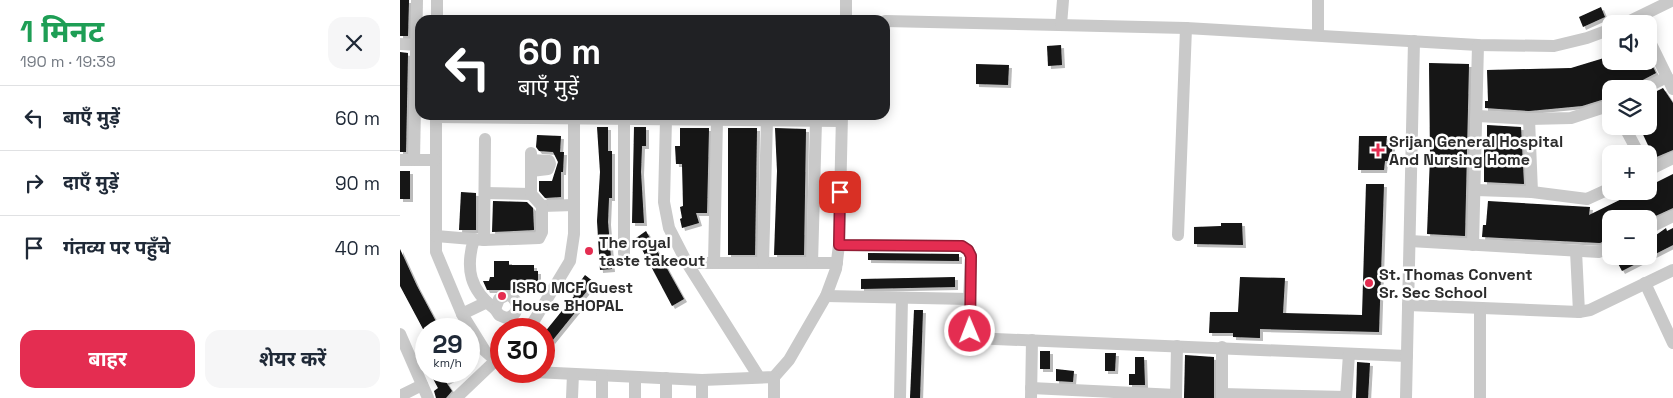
<!DOCTYPE html>
<html lang="hi">
<meta charset="utf-8">
<style>
:root{--surface:#fff;--page:#f6f6f7;--text:#1f2937;--muted:#747a83;--line:#e0e1e3;--accent:#e42d51}
body{margin:0;font-family:"Space Grotesk","Noto Sans Devanagari",sans-serif;background:var(--page);color:var(--text);height:100vh;display:flex;flex-direction:column;font-size:19px;white-space:nowrap}
*{box-sizing:border-box;margin:0}
p{font-size:16px;color:var(--muted)}
.icon{flex:none;width:28px;height:28px;fill:none;stroke:currentColor;stroke-width:2;stroke-linecap:round;stroke-linejoin:round}
.map{position:relative;flex:1;overflow:hidden}
.side{display:flex;flex-direction:column;background:var(--surface);width:400px}
.side>*{flex:none}
.top-card{position:absolute;left:15px;top:15px;width:475px;height:105px;border-radius:15px;box-shadow:0 2px 12px #0003;background:#202124;color:#fff;overflow:hidden}
.buttons{position:absolute;left:1202px;top:15px;display:grid;gap:10px}
.buttons a{display:grid;place-items:center;width:55px;height:55px;border-radius:10px;background:var(--surface);box-shadow:0 2px 12px #0003;font-size:25px}
.speed{position:absolute;left:15px;top:318px;display:flex;gap:10px;font-size:25px;font-weight:700;text-align:center}
.speed>*{display:grid;place-content:center;width:65px;height:65px;border-radius:50%;background:var(--surface);box-shadow:0 2px 12px #0003;line-height:1}
.speed small{font-size:12px;font-weight:400}
.speed .limit{border:8px solid #d22;background:#fff;color:#111}
.pin{position:absolute;display:grid;place-items:center;width:42px;height:42px;color:#fff;margin:-21px;border-radius:10px;box-shadow:0 2px 8px #0006}
.me{position:absolute;width:55px;margin:-28px;rotate:359deg;stroke-linejoin:round;filter:drop-shadow(0 0 4px #0008)}
.turn{display:flex;align-items:center;gap:18px;height:105px;padding:0 20px;font-size:22px}
.turn .icon{width:65px;height:65px;stroke-width:2.5}
.turn b{display:block;font-size:35px;line-height:42px}
.round{display:grid;place-items:center;flex:none;width:52px;height:52px;border-radius:15px;background:var(--page)}
.head{display:flex;align-items:center;justify-content:space-between;height:85px;padding:0 20px}
h1{font-size:30px;font-weight:700;line-height:38px;color:#1e9e55}
.action{display:flex;gap:10px;margin-top:auto;padding:10px 20px}
.action a{flex:1;height:58px;border-radius:15px;background:var(--accent);color:#fff;font-size:20px;font-weight:700;line-height:58px;text-align:center}
.action a+a{background:var(--page);color:var(--text)}
ul{padding:0;list-style:none}
li{display:flex;align-items:center;gap:15px;height:65px;padding:0 20px;border-top:1px solid var(--line)}
li div{flex:1}
li b{display:block;font-size:19px}
li em{font-style:normal}
main{display:flex;flex:1;min-height:0}
.map>svg:first-child{display:block}
.building{fill:#131313;filter:url(#shadow)}
.lines{fill:none;stroke-linecap:round;stroke-linejoin:round}
.minor{stroke:#c9c9c9;stroke-width:12}
.route-casing{stroke:#941d35;stroke-width:12}
.route{stroke:#e42d51;stroke-width:9}
.poi-dot{fill:#e42d51;stroke:#fff;stroke-width:2}
.labels{text-anchor:middle;stroke-width:5;stroke-linejoin:round;paint-order:stroke}
.poi-label{font-size:16px;font-weight:bold;fill:#2c2c2c;stroke:#fff;text-anchor:start}
</style>
<main>
<section class="side">
<div class="head"><div><h1>1 मिनट</h1><p>190 m · 19:39</p></div><a class="round"><svg class="icon" aria-label="close" viewBox="0 0 24 24"><path d="M6 6l12 12M18 6L6 18"/></svg></a></div>
<ul>
<li><svg class="icon" aria-label="left" viewBox="0 0 24 24"><path d="M17 20v-9H6M10 6l-5 5 5 5"/></svg><div><b>बाएँ मुड़ें</b></div><em>60 m</em></li>
<li><svg class="icon" aria-label="right" viewBox="0 0 24 24"><path d="M7 20v-9h11M14 6l5 5-5 5"/></svg><div><b>दाएँ मुड़ें</b></div><em>90 m</em></li>
<li><svg class="icon" aria-label="arrive" viewBox="0 0 24 24"><path d="M6 21V4h12l-3 4 3 4H6"/></svg><div><b>गंतव्य पर पहुँचे</b></div><em>40 m</em></li>
</ul>
<div class="action"><a>बाहर</a><a>शेयर करें</a></div>
</section>
<div class="map">
<svg width="1273" height="398" viewBox="0 0 1273 398">
<defs>
<filter id="shadow"><feDropShadow dx="3" dy="3" stdDeviation="0" flood-color="#0004"/></filter>
</defs>
<rect width="100%" height="100%" fill="#fff"/>
<!-- building -->
<g class="building">
<polygon points="0,0 9,0 8,36 0,36"/>
<polygon points="1201,7 1205,17 1183,27 1179,17"/>
<polygon points="661,45 662,65 648,66 647,46"/>
<polygon points="1211,50 1211,61 1250,61 1256,73 1239,82 1235,89 1211,89 1211,97 1182,106 1129,111 1085,108 1085,101 1088,101 1087,70 1171,68 1204,58 1203,54"/>
<polygon points="0,52 8,53 6,152 0,152"/>
<polygon points="1029,63 1069,64 1065,236 1027,234 1030,156"/>
<polygon points="576,64 609,65 608,85 576,84"/>
<polygon points="1263,88 1273,103 1273,150 1254,158 1239,126 1249,126 1249,95"/>
<polygon points="1087,125 1121,127 1124,184 1084,182 1084,138 1087,138"/>
<polygon points="197,127 208,127 208,151 212,151 212,198 209,198 208,222 212,269 200,270 197,221 200,172"/>
<polygon points="234,127 246,127 246,146 242,146 241,172 244,223 232,223"/>
<polygon points="280,128 309,128 307,213 296,213 299,223 282,228 280,219 282,218 280,207 283,206 282,164 276,164 275,146 280,146"/>
<polygon points="328,128 357,128 355,255 328,255"/>
<polygon points="375,128 406,129 404,255 374,255 377,171"/>
<polygon points="137,135 161,136 160,152 164,152 163,172 161,172 161,197 145,198 139,191 139,181 152,181 158,162 153,152 139,151 136,147"/>
<polygon points="959,136 987,136 986,145 992,145 992,161 985,161 984,170 958,170"/>
<rect x="0" y="171" width="10" height="28"/>
<polygon points="1273,174 1273,208 1249,219 1211,219 1211,238 1200,243 1082,237 1083,225 1086,225 1088,201 1190,207 1189,215 1238,191 1249,191 1249,186"/>
<polygon points="966,184 984,184 979,332 860,329 860,338 833,337 833,333 809,333 810,312 838,312 840,277 885,278 883,313 962,315"/>
<polygon points="61,192 76,193 76,230 59,230"/>
<polygon points="93,201 127,202 133,208 134,230 92,232"/>
<polygon points="821,223 842,223 843,245 794,244 794,227 821,226"/>
<polygon points="1266,228 1267,231 1273,228 1273,245 1222,271 1214,256 1249,256 1249,240"/>
<polygon points="246,231 284,299 272,306 236,238"/>
<polygon points="0,249 17,286 40,329 23,329 0,286"/>
<polygon points="468,253 559,254 559,261 468,260"/>
<polygon points="94,261 109,261 109,265 134,265 134,271 138,271 138,283 133,283 133,290 87,290 83,281 89,281 90,277 94,277"/>
<polygon points="185,275 194,282 179,301 182,304 152,341 144,333 174,296 172,293"/>
<polygon points="555,277 555,287 461,289 461,279"/>
<polygon points="514,310 523,310 520,398 510,398"/>
<rect x="640" y="351" width="10" height="18"/>
<polygon points="705,353 716,353 715,371 705,371"/>
<polygon points="785,355 814,357 814,398 784,398"/>
<polygon points="735,357 744,357 745,385 729,385 729,374 735,374"/>
<polygon points="957,362 970,363 968,398 956,398"/>
<polygon points="656,369 674,371 673,382 656,381"/>
<polygon points="37,371 52,371 55,377 46,382 52,391 46,398 36,398 34,391 38,388 31,375"/>
</g>
<g class="lines">
<!-- minor -->
<g class="minor">
<polyline points="446,0 446,20"/>
<polyline points="918,0 918,35"/>
<polyline points="37,20 37,0"/>
<polyline points="485,21 786,28 1078,45 1154,46 1187,38 1211,29"/>
<polyline points="1224,24 1273,0"/>
<polyline points="661,25 663,0"/>
<polyline points="1249,40 1273,89"/>
<polyline points="0,44 20,45"/>
<polyline points="1243,89 1267,77"/>
<polyline points="36,115 36,252 62,314 85,351 101,365"/>
<polyline points="1078,116 1129,119 1171,118 1211,105"/>
<polyline points="35,117 441,121"/>
<polyline points="266,119 264,202 269,228 287,263 359,377"/>
<polyline points="1129,119 1132,192"/>
<polyline points="1224,126 1239,154"/>
<polyline points="0,160 35,160"/>
<polyline points="14,160 17,0"/>
<polyline points="131,160 149,161 150,164 148,169 131,171"/>
<polyline points="1249,170 1273,158"/>
<polyline points="1076,190 1132,192 1187,199 1211,188"/>
<polyline points="85,193 131,194"/>
<polyline points="142,206 174,205"/>
<polyline points="1249,228 1273,216"/>
<polyline points="778,235 786,28"/>
<polyline points="36,236 84,240 139,238 142,232 142,206 131,194 131,153"/>
<path d="M74 239C65 269 70 290 95 309"/>
<polyline points="84,240 85,139"/>
<polyline points="1010,241 1199,252 1211,246"/>
<polyline points="439,245 562,246 568,250 571,256 569,299 572,338 1007,356"/>
<polyline points="1073,245 1078,45"/>
<polyline points="1176,251 1179,312"/>
<polyline points="224,253 224,119"/>
<polyline points="287,263 437,263"/>
<polyline points="314,263 317,120"/>
<polyline points="363,263 367,120"/>
<polyline points="412,263 416,121"/>
<polyline points="1245,283 1273,343"/>
<path d="M105 296 99 299 95 309 99 315 106 318C117 316 121 305 112 297"/>
<polyline points="426,296 569,299"/>
<polyline points="1008,305 1179,312 1190,310 1273,270"/>
<polyline points="62,314 87,302"/>
<polyline points="129,329 170,261 174,234 174,119"/>
<polyline points="0,334 28,398"/>
<polyline points="113,371 302,380 374,377 389,360 426,296 436,269 439,245 442,115"/>
<polyline points="266,378 266,398"/>
<polyline points="631,388 776,395"/>
<polyline points="822,394 946,397"/>
<polyline points="0,396 22,385"/>
<polyline points="56,398 95,361"/>
<polyline points="172,398 173,374"/>
<polyline points="202,398 202,376"/>
<polyline points="235,398 235,377"/>
<polyline points="302,398 302,380"/>
<polyline points="374,398 374,377"/>
<polyline points="500,398 502,298"/>
<polyline points="631,398 632,340"/>
<polyline points="776,398 777,346"/>
<polyline points="822,398 822,347"/>
<polyline points="946,398 949,354"/>
<polyline points="1006,398 1014,41"/>
<polyline points="1080,398 1080,309"/>
</g>
</g>
<g class="lines">
<defs>
<polyline id="route" points="440,192 439,245 562,246 568,250 571,256 570,331"/>
</defs>
<!-- route casing -->
<use href="#route" class="route-casing"/>
<!-- route -->
<use href="#route" class="route"/>
</g>
<!-- markers -->
<g class="poi-dot">
<path d="M975.5 142.5h5v5h5v5h-5v5h-5v-5h-5v-5h5z"/>
<circle cx="189" cy="251" r="5"/>
<circle cx="969" cy="283" r="5"/>
<circle cx="102" cy="296" r="5"/>
</g>
<g class="labels">
<!-- poi labels -->
<g class="poi-label">
<text x="989" y="147">Srijan General Hospital<tspan x="989" dy="18">And Nursing Home</tspan></text>
<text x="199" y="248">The royal<tspan x="199" dy="18">taste takeout</tspan></text>
<text x="979" y="280">St. Thomas Convent<tspan x="979" dy="18">Sr. Sec School</tspan></text>
<text x="112" y="293">ISRO MCF Guest<tspan x="112" dy="18">House BHOPAL</tspan></text>
</g>
</g>
</svg>
<div class="buttons">
<a><svg class="icon" aria-label="sound" viewBox="0 0 24 24"><path d="M4 9h4l5-4v14l-5-4H4zM17 9q2 3 0 6"/></svg></a>
<a><svg class="icon" aria-label="layers" viewBox="0 0 24 24"><path d="M12 4l9 5-9 5-9-5zM3 14l9 5 9-5"/></svg></a>
<a>+</a>
<a>−</a>
</div>
<div class="speed"><div>29<small>km/h</small></div><div class="limit">30</div></div>
<div class="pin" style="left:440px;top:192px;background:#d93025"><svg class="icon" aria-label="arrive" viewBox="0 0 24 24"><path d="M6 21V4h12l-3 4 3 4H6"/></svg></div>
<svg class="me" style="left:570px;top:331px" viewBox="-20 -20 40 40"><circle r="17" fill="#e42d51" stroke="#fff" stroke-width="3"/><path d="M0-11L8 9 0 5-8 9z" fill="#fff"/></svg>
<div class="top-card">
<div class="turn"><svg class="icon" aria-label="left" viewBox="0 0 24 24"><path d="M17 20v-9H6M10 6l-5 5 5 5"/></svg><div><b>60 m</b>बाएँ मुड़ें</div></div>
</div>
</div>
</main>
